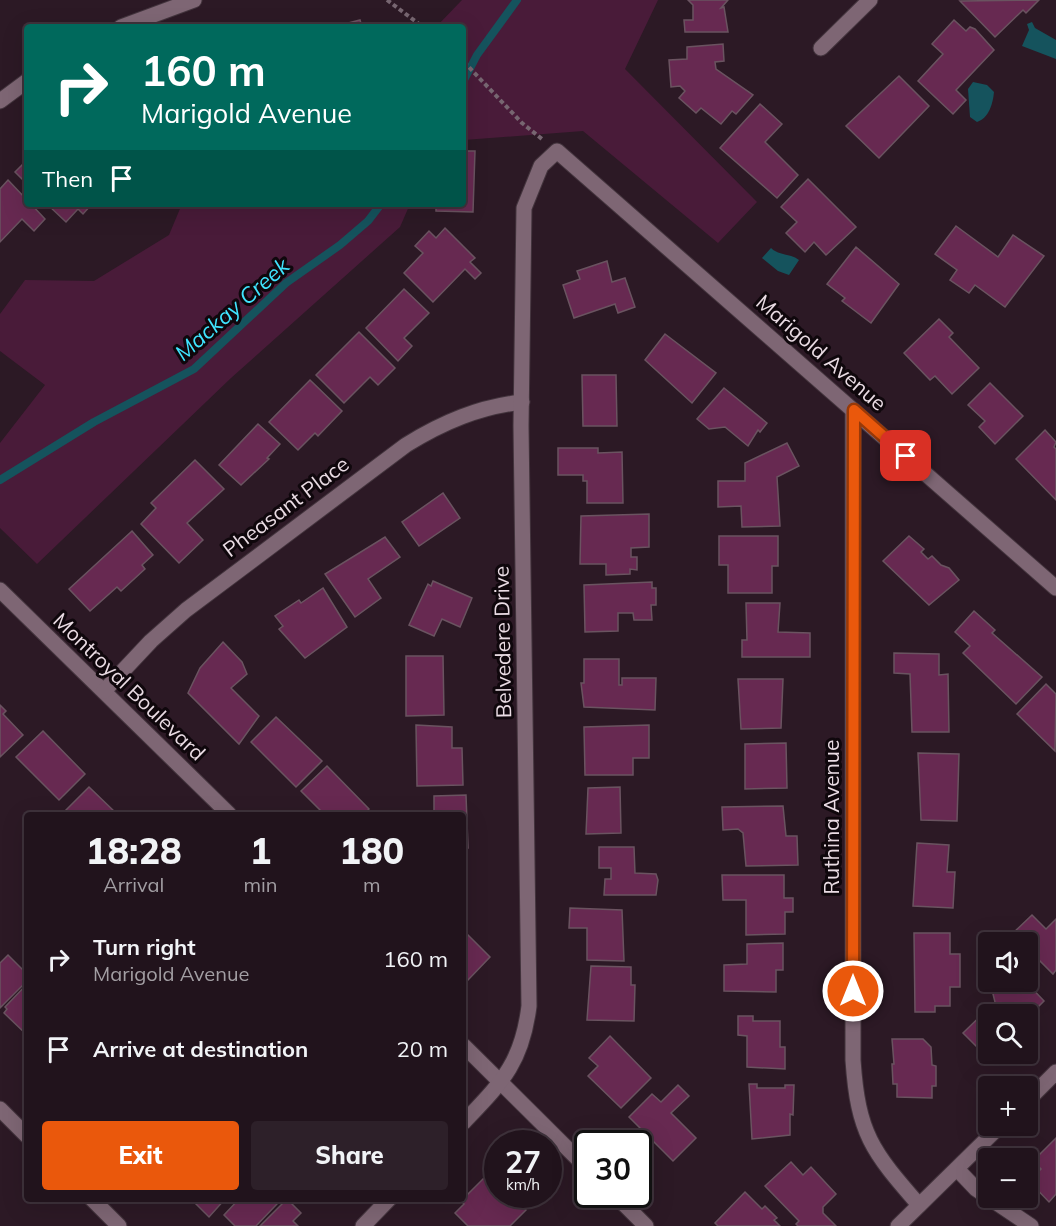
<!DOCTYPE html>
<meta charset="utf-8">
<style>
:root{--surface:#21131c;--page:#2d2029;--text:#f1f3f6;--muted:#a29ea3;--line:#3e323b;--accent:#ea580c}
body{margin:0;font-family:Mulish,sans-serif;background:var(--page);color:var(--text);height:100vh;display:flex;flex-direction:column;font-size:22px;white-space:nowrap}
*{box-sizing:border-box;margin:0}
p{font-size:20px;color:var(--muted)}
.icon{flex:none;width:33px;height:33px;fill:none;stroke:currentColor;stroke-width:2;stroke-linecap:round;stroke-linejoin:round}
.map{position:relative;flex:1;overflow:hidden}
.sheet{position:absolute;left:24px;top:812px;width:442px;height:390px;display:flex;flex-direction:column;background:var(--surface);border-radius:6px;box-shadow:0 6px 24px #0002,0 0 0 2px var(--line)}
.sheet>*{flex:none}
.top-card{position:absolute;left:24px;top:24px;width:442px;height:183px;border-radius:6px;box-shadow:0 6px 24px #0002,0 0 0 2px var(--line);background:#00695c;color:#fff;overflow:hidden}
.tools{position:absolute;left:978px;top:932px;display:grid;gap:12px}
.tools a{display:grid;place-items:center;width:60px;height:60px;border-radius:6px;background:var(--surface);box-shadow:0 6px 24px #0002,0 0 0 2px var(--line);font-size:30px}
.speed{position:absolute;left:484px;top:1130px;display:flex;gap:12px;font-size:30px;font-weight:700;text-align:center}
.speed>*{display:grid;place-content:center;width:78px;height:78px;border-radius:50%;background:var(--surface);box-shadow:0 6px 24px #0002,0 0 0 2px var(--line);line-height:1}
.speed small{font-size:15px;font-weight:400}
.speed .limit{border:3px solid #111;border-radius:9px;background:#fff;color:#111}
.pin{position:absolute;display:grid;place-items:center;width:51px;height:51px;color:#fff;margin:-26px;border-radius:12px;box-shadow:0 3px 9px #0006}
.me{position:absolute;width:66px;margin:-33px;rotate:0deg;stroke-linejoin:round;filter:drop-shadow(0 0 4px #0008)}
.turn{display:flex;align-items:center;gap:21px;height:126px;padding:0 18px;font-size:27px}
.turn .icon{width:78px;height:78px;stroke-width:2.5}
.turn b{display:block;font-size:42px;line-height:51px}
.then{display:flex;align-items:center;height:57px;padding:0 18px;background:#0003;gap:12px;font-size:22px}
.eta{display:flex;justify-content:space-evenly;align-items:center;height:102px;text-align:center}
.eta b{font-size:36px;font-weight:800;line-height:42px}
.cta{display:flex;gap:12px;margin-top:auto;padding:12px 18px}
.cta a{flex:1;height:69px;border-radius:6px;background:var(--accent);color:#fff;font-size:24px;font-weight:800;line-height:69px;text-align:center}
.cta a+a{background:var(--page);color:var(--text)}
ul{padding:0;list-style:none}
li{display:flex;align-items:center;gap:18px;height:90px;padding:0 18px}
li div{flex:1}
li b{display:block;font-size:22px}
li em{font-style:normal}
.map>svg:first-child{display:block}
.green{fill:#491b39}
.water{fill:#15535d}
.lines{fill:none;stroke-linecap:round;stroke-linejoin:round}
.stream{stroke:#15535d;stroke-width:8}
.building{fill:#672951;stroke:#6a5360;stroke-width:1.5}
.minor-casing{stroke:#43343d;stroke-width:17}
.path{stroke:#776671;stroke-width:4;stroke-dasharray:4.5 3;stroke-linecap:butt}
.minor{stroke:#7e6674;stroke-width:15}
.route-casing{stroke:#983908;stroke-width:15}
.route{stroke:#ea580c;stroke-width:10}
.labels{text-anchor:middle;stroke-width:6;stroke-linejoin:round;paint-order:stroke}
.street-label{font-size:21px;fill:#eadce4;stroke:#0f070c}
.water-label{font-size:22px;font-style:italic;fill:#40e4fe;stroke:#0f070c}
</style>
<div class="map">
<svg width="1056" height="1226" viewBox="0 0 1056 1226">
<rect width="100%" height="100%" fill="#2c1925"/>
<!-- green -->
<g class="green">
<polygon points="462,0 658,0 625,69 757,202 718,243 583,131 464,140 464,27 436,27"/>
<polygon points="182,204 410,204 400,227 231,378 37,564 0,528 0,443 45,385 0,351 0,314 25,280 94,281 169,235"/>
</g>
<!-- water -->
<g class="water">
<polygon points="1032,22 1035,28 1056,40 1056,59 1022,46 1029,30 1027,24"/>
<path d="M973 82 987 85 994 92C993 103 989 118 977 122L970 117 968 89Z"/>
<path d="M771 248C779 256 790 253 799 260L789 275 778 271 762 258Z"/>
</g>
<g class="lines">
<!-- stream -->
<g class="stream">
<polyline points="464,80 477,55 517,0"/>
<polyline points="0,480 94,422 194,369 286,283 340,245 368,221 381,204"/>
</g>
</g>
<!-- building -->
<g class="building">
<polygon points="688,0 728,0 721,8 724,7 728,32 685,32 684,20 693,20 693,5"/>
<polygon points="1039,0 1026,13 1023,10 995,37 960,1"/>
<polygon points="360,20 362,27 333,27"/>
<polygon points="954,20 966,31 970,27 975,29 994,50 956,90 966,100 953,114 918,81 943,54 932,44"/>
<polygon points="723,44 724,61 715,62 716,69 753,95 736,114 732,111 721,124 701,108 696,113 679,98 685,91 680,86 671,87 669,60 687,59 687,47"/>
<polygon points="899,76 929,106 879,158 846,126"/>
<polygon points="760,104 782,124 765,142 798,175 777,198 720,148"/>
<polygon points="464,151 475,151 473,212 436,211 436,204 464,204"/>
<polygon points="27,160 27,184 15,172"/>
<polygon points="808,179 856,227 826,255 814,242 805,252 786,233 797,222 781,207"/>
<polygon points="8,180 27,200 27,204 31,204 45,219 34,231 22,219 0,242 0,189"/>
<polygon points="47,204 92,204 83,214 78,209 66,222"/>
<polygon points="956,226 998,257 1013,235 1044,256 1005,307 975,285 969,293 950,280 957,270 935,254"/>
<polygon points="445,228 475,258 470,262 481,273 475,279 465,269 433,302 404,273 423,253 415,246 429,231 436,238"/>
<polygon points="856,247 899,284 871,323 842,301 845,298 827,284"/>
<polygon points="607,261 612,282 625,278 635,307 618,313 615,304 574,318 563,285 580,279 577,271"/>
<polygon points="404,289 429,313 404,338 412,346 398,361 366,328"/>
<polygon points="939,319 953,333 949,337 979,368 952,394 935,376 930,380 904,353"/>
<polygon points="359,332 395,368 378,385 370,377 344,403 316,375"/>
<polygon points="665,334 716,373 692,403 645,360"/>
<polygon points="582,375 616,375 617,426 583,426"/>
<polygon points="310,380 342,411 318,436 315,433 298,450 269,422"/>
<polygon points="990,383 1023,416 995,444 979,427 985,421 968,405"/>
<polygon points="724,388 767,423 760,432 758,430 748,446 725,427 709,429 697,419"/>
<polygon points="258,424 280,444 267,458 269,459 241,485 219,465"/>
<polygon points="1045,430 1056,442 1054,447 1056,449 1056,500 1016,459"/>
<polygon points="787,443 799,466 777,477 780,526 742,527 741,506 718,507 718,481 745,481 745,463"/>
<polygon points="558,448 598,448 598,453 622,452 623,503 587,503 587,481 583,481 583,475 558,475"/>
<polygon points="195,460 224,489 187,523 203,540 179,563 141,524 156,508 151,503"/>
<polygon points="443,493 460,518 419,546 402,522"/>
<polygon points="649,514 649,547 631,548 631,557 637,557 637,570 630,569 630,574 606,575 606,564 580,564 581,516"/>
<polygon points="132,531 153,555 142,565 145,569 121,591 117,587 90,611 69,589"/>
<polygon points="719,536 778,536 778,566 772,566 772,593 728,593 728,565 719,565"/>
<polygon points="909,536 924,549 921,552 928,559 932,556 941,565 949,568 959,580 929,605 883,561"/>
<polygon points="385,537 400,557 368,579 381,598 355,617 325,574"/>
<polygon points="433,581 472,598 460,627 442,619 434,636 409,625 428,584 431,586"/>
<polygon points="652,582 652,588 656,588 656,605 651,605 652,620 634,620 633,613 618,613 618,631 585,632 584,585"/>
<polygon points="323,588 347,627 305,658 279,629 283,626 275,616 299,600 301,603"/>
<polygon points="746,603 780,603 778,632 810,633 810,657 742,657 742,640 747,640"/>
<polygon points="974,611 995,630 992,633 1042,677 1016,704 963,653 970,646 955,632"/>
<polygon points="223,642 242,662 247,674 231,688 259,716 239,744 188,693 200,668"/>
<polygon points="894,653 939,654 939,675 948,674 949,732 912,732 910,674 894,673"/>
<polygon points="406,656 443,656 444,715 406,716"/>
<polygon points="584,659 619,659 619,685 622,685 622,678 656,678 655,710 584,707 581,683 584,683"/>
<polygon points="738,679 783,679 781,728 741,729"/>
<polygon points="1046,684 1056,694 1055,751 1017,714"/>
<polygon points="0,705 6,711 3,714 23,735 0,757"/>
<polygon points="276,717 322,761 296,787 251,742"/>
<polygon points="416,725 452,727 452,748 462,748 463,785 417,786"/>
<polygon points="649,725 649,758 633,758 633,775 585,775 584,727"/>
<polygon points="43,731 85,774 59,800 16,757"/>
<polygon points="786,743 787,788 745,789 745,744"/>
<polygon points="918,753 959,754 957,821 921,820"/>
<polygon points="327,766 369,809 364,814 320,814 318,812 320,810 301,791"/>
<polygon points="89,787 117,814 62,814"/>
<polygon points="620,787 621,833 586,834 588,788"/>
<polygon points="466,795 468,848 464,848 464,814 434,814 434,796"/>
<polygon points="783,806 786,836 797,836 798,865 746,866 743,833 738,829 723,830 722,807"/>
<polygon points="917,843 949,845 947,872 955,872 953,908 913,906"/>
<polygon points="599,847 634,847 635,873 656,874 658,880 656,895 604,895 605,879 611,879 611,868 599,868"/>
<polygon points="722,875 784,875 784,898 793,898 793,912 785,912 785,934 746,935 746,900 723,900"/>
<polygon points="570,908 622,910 624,961 587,960 587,928 569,928"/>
<polygon points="1032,915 1046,929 1056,919 1056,970 1053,974 1031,952 1028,954 1028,942 1016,942 1010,936"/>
<polygon points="464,931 490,957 467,981 464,979"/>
<polygon points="914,933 950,933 950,954 960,954 960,987 950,987 950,1006 935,1006 935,1012 915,1012"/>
<polygon points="783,943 783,970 776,970 776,992 724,991 724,965 747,964 747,944"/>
<polygon points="8,955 27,974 27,981 0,1008 0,963"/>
<polygon points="591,966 631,967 631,985 635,985 634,1021 587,1020"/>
<polygon points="1008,981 1025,981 1044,1001 1028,1017 1028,1014 988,1014 988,1053 991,1053 987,1057 963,1033 995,1002 993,994"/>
<polygon points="27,984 27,1035 4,1013 7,1009 5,1007"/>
<polygon points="738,1016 753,1016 753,1021 780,1021 780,1047 785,1047 785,1069 747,1067 747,1036 738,1035"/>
<polygon points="610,1036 651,1078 621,1108 588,1076 598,1066 589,1058"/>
<polygon points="892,1039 923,1039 931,1047 932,1065 936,1066 936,1086 932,1086 932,1098 897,1097 897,1084 893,1084 892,1064 894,1064"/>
<polygon points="749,1084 757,1084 757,1088 785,1088 785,1085 794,1085 793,1115 790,1114 790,1135 752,1139"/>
<polygon points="678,1085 689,1096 671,1113 696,1138 673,1161 629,1117 652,1094 661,1102"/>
<polygon points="1056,1138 1056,1194 1049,1202 1029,1181 1041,1169 1033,1161"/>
<polygon points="791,1162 803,1175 811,1167 836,1194 823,1207 823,1213 836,1226 798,1226 796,1224 799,1221 765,1186"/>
<polygon points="489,1173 498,1182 498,1194 510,1194 526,1210 510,1226 468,1226 455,1213 464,1204 461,1201"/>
<polygon points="745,1192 762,1209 765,1206 777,1218 774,1220 780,1226 718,1226 715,1223"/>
<polygon points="190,1198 226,1198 209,1217"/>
<polygon points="240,1198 275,1198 278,1203 256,1226 235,1226 224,1215"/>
<polygon points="287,1199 301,1213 293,1221 298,1226 260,1226"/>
</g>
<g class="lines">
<defs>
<g id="minor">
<polyline points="121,27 194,0"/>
<polyline points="821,48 870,0"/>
<polyline points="0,101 27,81"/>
<path d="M853 410V1060C858 1134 872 1151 919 1205"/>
<polyline points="0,590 229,814"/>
<path d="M104 691 151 641 186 610 406 445C443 422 479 407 522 402"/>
<polyline points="464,1046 588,1169"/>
<polyline points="1028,1100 1056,1072"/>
<polyline points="0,1109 27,1136"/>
<path d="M464 1122C502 1082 522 1063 529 1006L521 426 524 208 541 166 557 151 1056 588"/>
<polyline points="957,1169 976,1189 1031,1226"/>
<polyline points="614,1194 646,1226"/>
<polyline points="91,1198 119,1226"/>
<polyline points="363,1226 390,1198"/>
<polyline points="898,1226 1001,1125"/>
</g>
</defs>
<!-- minor casing -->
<use href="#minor" class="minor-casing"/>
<!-- path -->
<g class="path">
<polyline points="387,0 423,27"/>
<polyline points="464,62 522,123 542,139"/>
</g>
<!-- minor -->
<use href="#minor" class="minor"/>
</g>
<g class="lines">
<defs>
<polyline id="route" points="853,991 854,410 906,456"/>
</defs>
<!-- route casing -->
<use href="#route" class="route-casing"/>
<!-- route -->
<use href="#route" class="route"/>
</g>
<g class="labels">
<!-- street labels -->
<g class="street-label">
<text transform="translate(821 353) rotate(41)" y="7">Marigold Avenue</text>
<text transform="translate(286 507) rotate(-37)" y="7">Pheasant Place</text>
<text transform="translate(503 642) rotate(-91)" y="7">Belvedere Drive</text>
<text transform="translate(129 687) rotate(44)" y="7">Montroyal Boulevard</text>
<text transform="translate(832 817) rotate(-90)" y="7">Ruthina Avenue</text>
</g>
<!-- water labels -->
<g class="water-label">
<text transform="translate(232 309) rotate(-41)" y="8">Mackay Creek</text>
</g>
</g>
</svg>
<div class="tools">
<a><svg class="icon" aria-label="sound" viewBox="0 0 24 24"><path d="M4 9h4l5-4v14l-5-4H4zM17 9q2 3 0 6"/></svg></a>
<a><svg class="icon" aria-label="search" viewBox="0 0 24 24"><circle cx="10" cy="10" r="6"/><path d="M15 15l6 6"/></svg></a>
<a>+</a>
<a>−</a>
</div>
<div class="speed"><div>27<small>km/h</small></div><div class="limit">30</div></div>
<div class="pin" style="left:906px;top:456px;background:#d93025"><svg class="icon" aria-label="arrive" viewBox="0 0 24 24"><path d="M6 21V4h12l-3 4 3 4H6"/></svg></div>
<svg class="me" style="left:853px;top:991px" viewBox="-20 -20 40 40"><circle r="17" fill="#ea580c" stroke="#fff" stroke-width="3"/><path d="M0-11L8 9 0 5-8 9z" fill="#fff"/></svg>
<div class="top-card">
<div class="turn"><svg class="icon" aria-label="right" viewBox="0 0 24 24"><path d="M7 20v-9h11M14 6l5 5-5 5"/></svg><div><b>160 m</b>Marigold Avenue</div></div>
<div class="then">Then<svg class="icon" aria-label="arrive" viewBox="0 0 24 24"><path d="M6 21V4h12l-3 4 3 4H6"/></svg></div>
</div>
<section class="sheet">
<div class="eta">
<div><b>18:28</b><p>Arrival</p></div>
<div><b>1</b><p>min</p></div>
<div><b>180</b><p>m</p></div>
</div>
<ul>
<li><svg class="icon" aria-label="right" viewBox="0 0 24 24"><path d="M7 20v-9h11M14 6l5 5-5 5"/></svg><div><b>Turn right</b><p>Marigold Avenue</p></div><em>160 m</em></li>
<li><svg class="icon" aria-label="arrive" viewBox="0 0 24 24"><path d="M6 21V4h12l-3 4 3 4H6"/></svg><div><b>Arrive at destination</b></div><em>20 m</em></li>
</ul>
<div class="cta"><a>Exit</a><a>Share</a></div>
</section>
</div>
